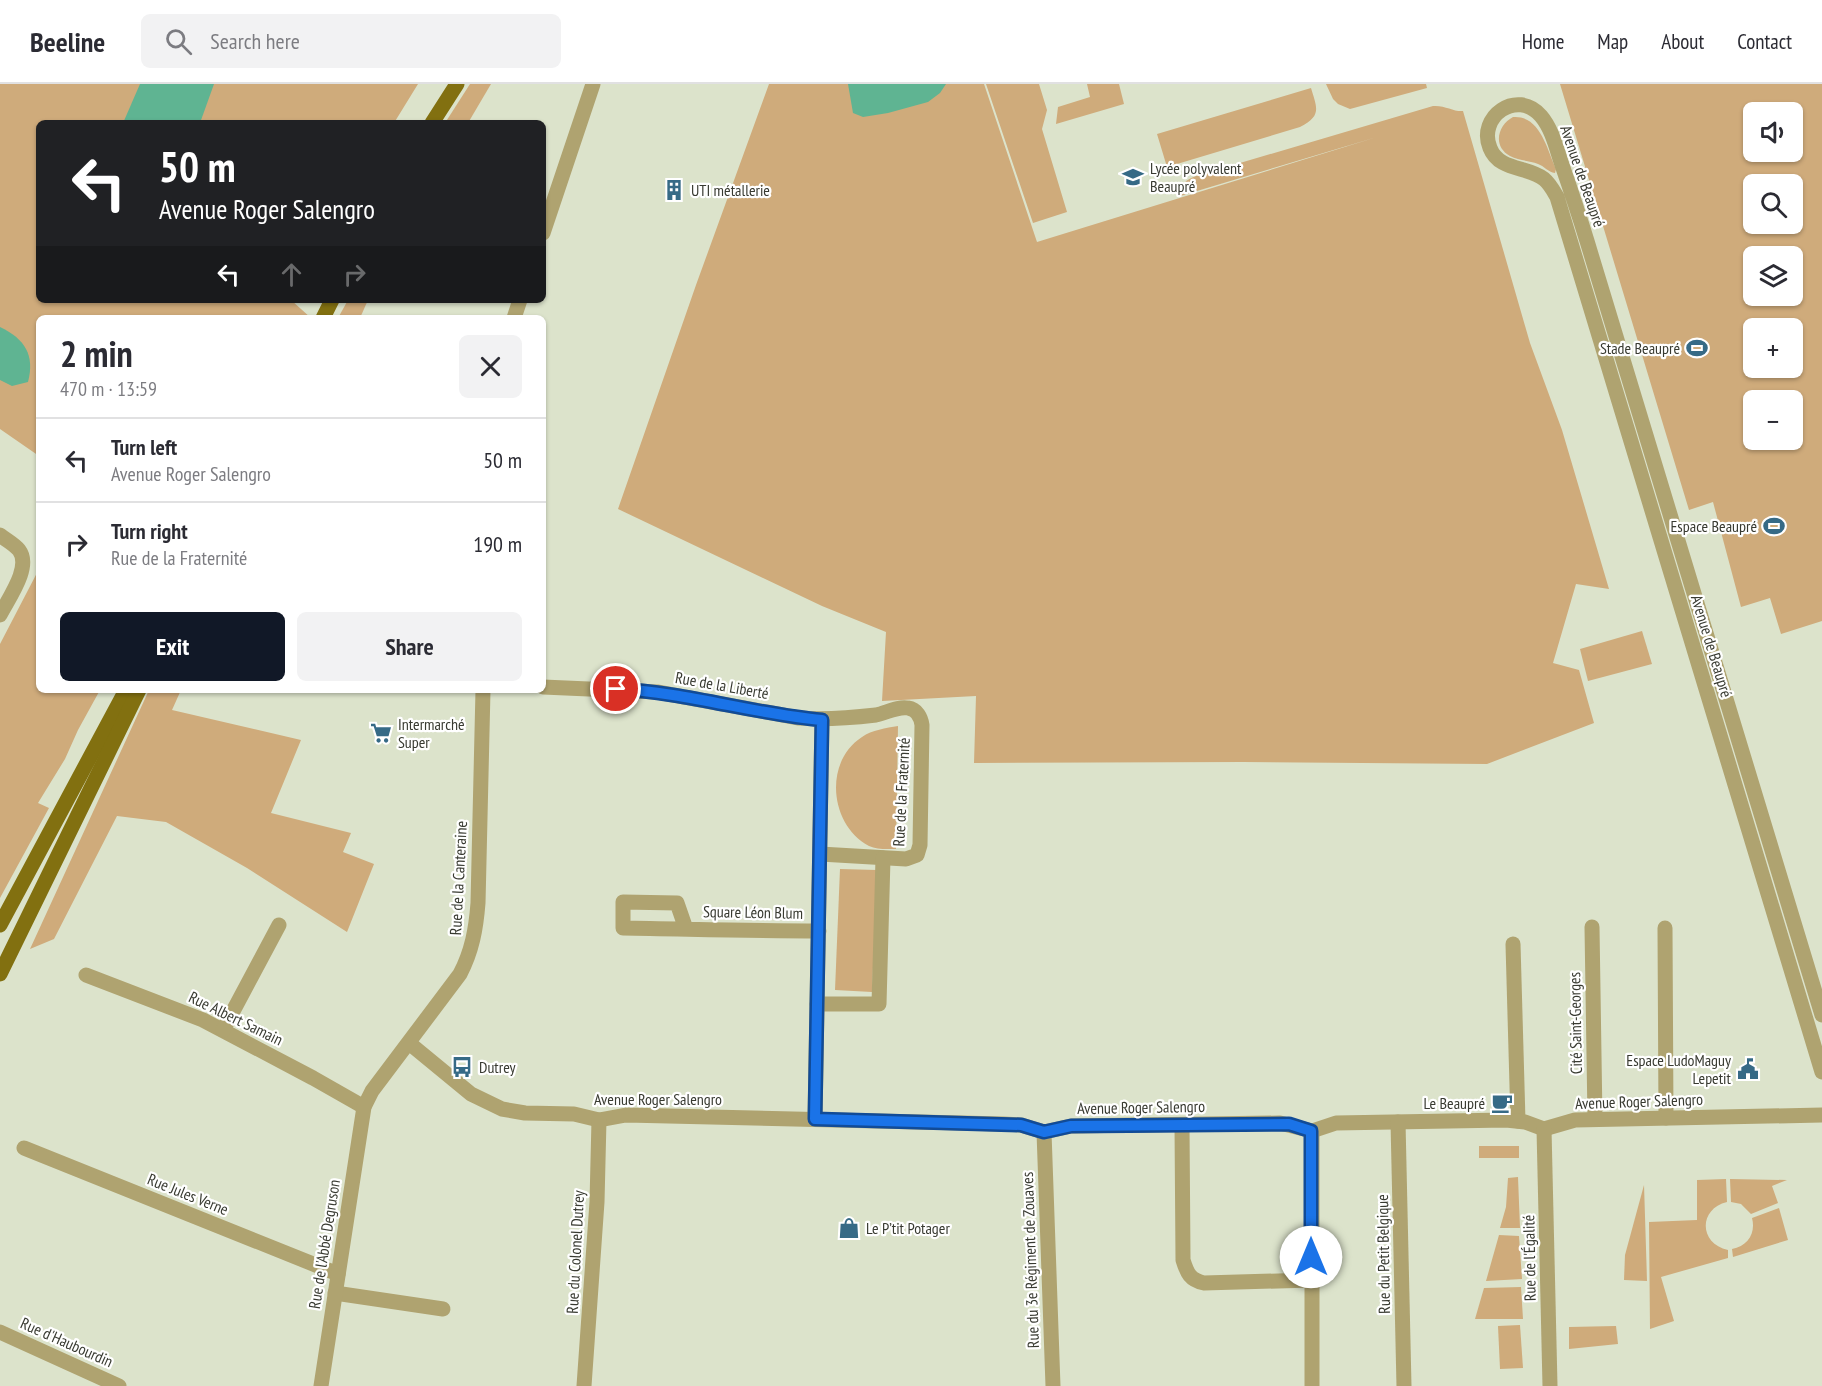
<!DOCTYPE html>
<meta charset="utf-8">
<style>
:root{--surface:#fff;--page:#f2f2f3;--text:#2b2b33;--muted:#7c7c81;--line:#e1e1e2;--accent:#111827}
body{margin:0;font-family:"PT Sans Narrow",sans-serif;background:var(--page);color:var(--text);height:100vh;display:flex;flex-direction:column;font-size:22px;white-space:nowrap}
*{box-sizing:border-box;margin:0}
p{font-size:20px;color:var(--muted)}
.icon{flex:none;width:33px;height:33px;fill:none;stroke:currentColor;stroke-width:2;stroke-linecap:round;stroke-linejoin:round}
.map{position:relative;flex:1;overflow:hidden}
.side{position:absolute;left:36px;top:231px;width:510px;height:378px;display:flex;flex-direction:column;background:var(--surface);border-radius:9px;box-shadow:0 2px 4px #0004}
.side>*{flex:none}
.guide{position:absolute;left:36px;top:36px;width:510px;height:183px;border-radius:9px;box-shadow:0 2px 4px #0004;background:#202124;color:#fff;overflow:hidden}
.controls{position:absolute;left:1743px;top:18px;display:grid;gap:12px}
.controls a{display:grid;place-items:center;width:60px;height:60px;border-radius:9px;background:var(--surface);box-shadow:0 2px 4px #0004;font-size:30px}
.pin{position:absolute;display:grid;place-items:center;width:51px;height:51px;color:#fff;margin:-26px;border:3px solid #fff;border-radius:50%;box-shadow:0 2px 6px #0007}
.me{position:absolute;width:66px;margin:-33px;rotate:0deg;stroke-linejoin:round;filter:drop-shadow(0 0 4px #0008)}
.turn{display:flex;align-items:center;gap:21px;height:126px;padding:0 24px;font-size:27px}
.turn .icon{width:78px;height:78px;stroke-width:2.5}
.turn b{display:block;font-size:42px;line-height:51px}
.lanes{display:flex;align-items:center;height:57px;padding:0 24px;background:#0003;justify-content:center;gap:30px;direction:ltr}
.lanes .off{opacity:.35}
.round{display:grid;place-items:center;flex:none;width:63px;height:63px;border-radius:9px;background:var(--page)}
.headline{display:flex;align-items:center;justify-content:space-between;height:102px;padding:0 24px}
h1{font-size:36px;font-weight:700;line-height:45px}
.button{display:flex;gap:12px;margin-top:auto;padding:12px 24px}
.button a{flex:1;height:69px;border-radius:9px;background:var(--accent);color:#fff;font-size:24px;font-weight:700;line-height:69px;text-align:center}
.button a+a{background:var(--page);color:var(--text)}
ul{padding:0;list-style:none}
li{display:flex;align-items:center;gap:18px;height:84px;padding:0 24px;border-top:2px solid var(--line)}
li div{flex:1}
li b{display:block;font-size:22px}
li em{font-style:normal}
header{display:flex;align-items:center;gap:36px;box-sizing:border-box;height:84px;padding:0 30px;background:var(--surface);border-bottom:2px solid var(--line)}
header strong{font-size:28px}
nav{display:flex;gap:33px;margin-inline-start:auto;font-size:21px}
.search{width:420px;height:54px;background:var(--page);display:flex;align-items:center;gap:15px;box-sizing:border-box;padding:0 21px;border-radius:9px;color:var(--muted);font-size:22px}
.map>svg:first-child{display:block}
.green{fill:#cfab7b;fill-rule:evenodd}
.water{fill:#5fb492}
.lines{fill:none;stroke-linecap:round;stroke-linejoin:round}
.minor{stroke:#afa370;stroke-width:15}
.major{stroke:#827010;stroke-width:15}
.route-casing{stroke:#114b97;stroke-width:15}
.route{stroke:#1a73e8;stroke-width:10}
.labels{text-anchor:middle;stroke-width:4.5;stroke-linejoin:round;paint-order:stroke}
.poi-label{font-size:16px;fill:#383a31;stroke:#fff;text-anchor:start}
.street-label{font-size:16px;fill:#383a31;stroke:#fff}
</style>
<header>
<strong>Beeline</strong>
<div class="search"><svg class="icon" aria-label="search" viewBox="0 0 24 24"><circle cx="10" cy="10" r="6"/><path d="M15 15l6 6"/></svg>Search here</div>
<nav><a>Home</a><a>Map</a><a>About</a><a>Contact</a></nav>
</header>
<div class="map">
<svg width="1822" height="1302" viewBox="0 0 1822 1302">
<rect width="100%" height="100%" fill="#dce3cb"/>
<!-- green -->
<g class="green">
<polygon points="0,0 418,0 394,39 39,39 39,216 291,216 311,234 39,234 39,372 0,345"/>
<polygon points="470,0 491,0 468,39 445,39"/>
<path d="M769 0H984L1037 158 1377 53 1177 113C1178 101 1186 96 1196 92L1433 22C1445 21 1454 28 1463 27L1530 259 1562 346 1609 505 1576 500 1553 579 1579 586 1594 639 1487 680 1243 678 974 679 976 612 882 617 886 548 822 522 618 425 696 201Z"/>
<polygon points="986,0 1039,0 1047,26 1042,45 1067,128 1033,139"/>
<polygon points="1087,0 1119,0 1124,20 1056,40 1058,23 1090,13"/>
<polygon points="1326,0 1426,0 1427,4 1350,25 1338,20 1333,15"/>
<path d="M1560 0H1822V537L1781 550 1770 514 1741 523 1713 418 1689 426ZM1754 28H1792V68H1754ZM1754 100H1792V140H1754ZM1754 172H1792V212H1754ZM1754 244H1792V284H1754ZM1754 316H1792V356H1754Z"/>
<path d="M1311 4C1317 24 1322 32 1300 43L1167 83 1157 50Z"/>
<path d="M1513 33C1540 31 1547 65 1556 85L1555 89C1548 88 1544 82 1538 80 1529 76 1519 77 1510 72 1492 62 1498 41 1513 33Z"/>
<polygon points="348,216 368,216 360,234 338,234"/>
<polygon points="39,485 39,606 100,606 78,646 65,675 38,719 49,724 0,814 0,560"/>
<polygon points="1642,547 1652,580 1588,597 1580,565"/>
<polygon points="149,606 181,606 172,626 301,656 271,729 351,749 343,768 374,780 347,848 247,784 166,738 117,732 54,855 30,865"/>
<path d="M898 642 896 765C888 765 877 766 869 762 830 742 823 678 862 653 872 646 886 644 898 642Z"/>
<polygon points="840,785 877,786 872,908 835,906"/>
<rect x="1479" y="1062" width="40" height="12"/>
<polygon points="1518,1093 1520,1144 1500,1144 1506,1123 1508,1094"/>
<path d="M1726 1095 1727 1118C1698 1125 1699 1160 1728 1166V1174L1661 1193 1674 1237 1650 1245 1649 1138 1697 1136V1096Z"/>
<polygon points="1730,1095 1787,1096 1772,1102 1778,1119 1751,1130 1741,1120 1731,1118"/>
<polygon points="1644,1101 1647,1197 1624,1196 1625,1171"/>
<path d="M1779 1124 1788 1156 1733 1173 1732 1165C1748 1162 1756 1149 1752 1134Z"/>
<polygon points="1499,1151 1519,1152 1522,1195 1486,1197"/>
<polygon points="1521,1203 1523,1235 1475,1235 1484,1204"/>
<polygon points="1520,1241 1523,1284 1500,1285 1498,1242"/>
<polygon points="1616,1242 1618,1260 1569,1265 1569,1243"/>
</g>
<!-- water -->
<g class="water">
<polygon points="140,0 214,0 200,39 123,39"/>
<polygon points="848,0 946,0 940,9 928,18 888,29 863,33 853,29"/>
<path d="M0 243C25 255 35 271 28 298L12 302 0 296Z"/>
</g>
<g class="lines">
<!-- minor -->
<g class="minor">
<polyline points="543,149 593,0"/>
<polyline points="514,234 520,216"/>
<path d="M0 451C6 456 14 460 19 466 32 483 8 515 0 531"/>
<path d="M543 603 657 608 799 634C825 636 850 634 876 631 886 629 898 622 908 624 917 625 921 634 922 641L920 761 917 771 906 775 820 770"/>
<polyline points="1592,843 1595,1035"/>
<polyline points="1665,844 1666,1034"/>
<path d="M686 845 677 819 623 818V844C688 845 754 847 819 847"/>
<polyline points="1513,860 1518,1037"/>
<polyline points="86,891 203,936 313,994 364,1023"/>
<polyline points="817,920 879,920 883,774"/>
<path d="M1822 931 1587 157C1579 131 1570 104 1561 78 1556 63 1552 45 1541 32 1517 4 1477 33 1490 64 1499 87 1527 82 1544 95 1550 100 1553 106 1557 113L1822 988"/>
<polyline points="223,946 279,841"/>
<polyline points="409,959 471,1010 502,1025 525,1029 574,1030 599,1036 626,1031 1003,1040 1021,1041 1044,1048 1071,1042 1280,1039 1312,1047 1336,1039 1506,1036 1525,1038 1544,1045 1575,1036 1822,1031"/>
<polyline points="815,1035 822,636"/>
<polyline points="1398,1038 1404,1302"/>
<path d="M1182 1041 1183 1176C1187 1189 1190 1196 1204 1199L1311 1196"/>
<polyline points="1544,1045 1550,1302"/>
<polyline points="1312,1047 1312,1302"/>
<polyline points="1044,1048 1053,1302"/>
<polyline points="24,1064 338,1190"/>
<polyline points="335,1209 443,1225"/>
<polyline points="0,1248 119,1302"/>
<path d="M321 1302 364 1023 372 1007 460 890C472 867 476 845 478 819L483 606"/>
<polyline points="584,1302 597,1118 599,1036"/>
</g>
<!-- major -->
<g class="major">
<polyline points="432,39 457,0"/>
<polyline points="323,234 332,216"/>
<polyline points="0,841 126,606"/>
<polyline points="0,890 139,606"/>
</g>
</g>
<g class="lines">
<defs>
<path id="route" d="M616 605C686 608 753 630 822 636L815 1035 1021 1041 1044 1048 1071 1042 1289 1040 1311 1047V1173"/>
</defs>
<!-- route casing -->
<use href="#route" class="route-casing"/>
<!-- route -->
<use href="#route" class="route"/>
</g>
<!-- icons -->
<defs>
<symbol id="school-bare" viewBox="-9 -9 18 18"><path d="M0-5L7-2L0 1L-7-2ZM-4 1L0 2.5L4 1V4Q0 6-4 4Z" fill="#366a86" stroke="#fff" stroke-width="2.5" paint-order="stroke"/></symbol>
<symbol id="building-bare" viewBox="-9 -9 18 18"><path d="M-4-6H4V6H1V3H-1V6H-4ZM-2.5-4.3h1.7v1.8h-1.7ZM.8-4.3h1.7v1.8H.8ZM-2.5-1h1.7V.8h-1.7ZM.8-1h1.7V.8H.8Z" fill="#366a86" stroke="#fff" stroke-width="2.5" paint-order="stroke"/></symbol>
<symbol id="stadium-bare" viewBox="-9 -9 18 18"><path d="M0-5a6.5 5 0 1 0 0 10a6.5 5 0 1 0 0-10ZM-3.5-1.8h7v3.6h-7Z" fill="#366a86" stroke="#fff" stroke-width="2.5" paint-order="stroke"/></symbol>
<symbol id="supermarket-bare" viewBox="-9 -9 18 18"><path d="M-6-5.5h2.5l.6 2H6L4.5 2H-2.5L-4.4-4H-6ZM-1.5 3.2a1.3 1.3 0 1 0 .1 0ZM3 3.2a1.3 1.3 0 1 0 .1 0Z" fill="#366a86" stroke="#fff" stroke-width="2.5" paint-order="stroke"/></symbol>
<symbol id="bus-bare" viewBox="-9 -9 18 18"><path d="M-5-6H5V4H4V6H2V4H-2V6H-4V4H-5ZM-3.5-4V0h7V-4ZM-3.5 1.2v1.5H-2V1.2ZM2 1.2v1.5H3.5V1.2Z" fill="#366a86" stroke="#fff" stroke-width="2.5" paint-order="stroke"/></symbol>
<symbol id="civic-bare" viewBox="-9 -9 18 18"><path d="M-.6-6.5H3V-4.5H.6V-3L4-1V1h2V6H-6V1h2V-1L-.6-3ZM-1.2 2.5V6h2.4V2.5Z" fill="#366a86" stroke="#fff" stroke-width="2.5" paint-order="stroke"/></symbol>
<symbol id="cafe-bare" viewBox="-9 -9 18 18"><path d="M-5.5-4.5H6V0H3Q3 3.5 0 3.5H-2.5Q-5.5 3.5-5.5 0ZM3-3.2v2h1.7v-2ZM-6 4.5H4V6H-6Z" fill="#366a86" stroke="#fff" stroke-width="2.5" paint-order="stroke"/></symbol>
<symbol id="shop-bare" viewBox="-9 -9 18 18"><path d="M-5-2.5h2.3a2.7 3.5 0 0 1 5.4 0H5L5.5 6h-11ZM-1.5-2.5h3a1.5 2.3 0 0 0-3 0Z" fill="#366a86" stroke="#fff" stroke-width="2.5" paint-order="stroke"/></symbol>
</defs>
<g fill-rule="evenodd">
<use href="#school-bare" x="1118" y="78" width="30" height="30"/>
<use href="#building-bare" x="659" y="91" width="30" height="30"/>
<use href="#stadium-bare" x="1682" y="249" width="30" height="30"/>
<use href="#stadium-bare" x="1759" y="427" width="30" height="30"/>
<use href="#supermarket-bare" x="366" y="634" width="30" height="30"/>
<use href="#bus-bare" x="447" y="968" width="30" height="30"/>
<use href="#civic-bare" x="1733" y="970" width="30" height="30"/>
<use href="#cafe-bare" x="1487" y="1004" width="30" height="30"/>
<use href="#shop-bare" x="834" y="1129" width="30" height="30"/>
</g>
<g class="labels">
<!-- poi labels -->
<g class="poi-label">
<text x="1150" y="90">Lycée polyvalent<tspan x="1150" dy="18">Beaupré</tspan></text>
<text x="691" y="112">UTI métallerie</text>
<text x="1680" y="270" text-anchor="end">Stade Beaupré</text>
<text x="1757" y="448" text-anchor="end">Espace Beaupré</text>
<text x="398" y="646">Intermarché<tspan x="398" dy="18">Super</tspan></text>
<text x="1731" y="982" text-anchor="end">Espace LudoMaguy<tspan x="1731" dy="18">Lepetit</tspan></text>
<text x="479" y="989">Dutrey</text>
<text x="1485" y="1025" text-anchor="end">Le Beaupré</text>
<text x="866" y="1150">Le P’tit Potager</text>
</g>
<!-- street labels -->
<g class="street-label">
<text transform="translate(1583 92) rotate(71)" y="6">Avenue de Beaupré</text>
<text transform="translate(1712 562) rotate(73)" y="6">Avenue de Beaupré</text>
<text transform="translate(722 601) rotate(10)" y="6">Rue de la Liberté</text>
<text transform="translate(901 708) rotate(-87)" y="6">Rue de la Fraternité</text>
<text transform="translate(458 794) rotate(-87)" y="6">Rue de la Canteraine</text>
<text transform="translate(753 828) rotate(1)" y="6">Square Léon Blum</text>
<text transform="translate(236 934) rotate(26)" y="6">Rue Albert Samain</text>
<text transform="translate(1575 939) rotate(-91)" y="6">Cité Saint-Georges</text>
<text x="658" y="1021">Avenue Roger Salengro</text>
<text transform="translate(1639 1017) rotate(-2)" y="6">Avenue Roger Salengro</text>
<text transform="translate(1141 1023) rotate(-1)" y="6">Avenue Roger Salengro</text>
<text transform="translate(188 1110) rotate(22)" y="6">Rue Jules Verne</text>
<text transform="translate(324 1160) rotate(-81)" y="6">Rue de l'Abbé Degruson</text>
<text transform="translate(575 1168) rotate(-87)" y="6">Rue du Colonel Dutrey</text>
<text transform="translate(1383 1170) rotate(-91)" y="6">Rue du Petit Belgique</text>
<text transform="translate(1529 1174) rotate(-91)" y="6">Rue de l'Égalité</text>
<text transform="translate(1030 1176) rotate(-92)" y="6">Rue du 3e Régiment de Zouaves</text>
<text transform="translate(67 1258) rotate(24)" y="6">Rue d'Haubourdin</text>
</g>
</g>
</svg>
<div class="controls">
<a><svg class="icon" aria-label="sound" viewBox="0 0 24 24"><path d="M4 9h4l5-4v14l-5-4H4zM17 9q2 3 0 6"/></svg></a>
<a><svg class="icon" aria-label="search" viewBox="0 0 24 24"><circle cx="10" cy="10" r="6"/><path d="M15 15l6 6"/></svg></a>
<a><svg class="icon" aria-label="layers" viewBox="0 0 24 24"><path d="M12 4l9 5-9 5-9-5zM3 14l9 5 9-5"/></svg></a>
<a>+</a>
<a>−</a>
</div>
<div class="pin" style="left:616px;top:605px;background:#d93025"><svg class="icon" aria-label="arrive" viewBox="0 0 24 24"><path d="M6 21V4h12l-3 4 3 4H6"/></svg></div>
<svg class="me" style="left:1311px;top:1173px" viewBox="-20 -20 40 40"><circle r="19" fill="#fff"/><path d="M0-13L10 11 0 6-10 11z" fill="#1a73e8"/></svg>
<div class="guide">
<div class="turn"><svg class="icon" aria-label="left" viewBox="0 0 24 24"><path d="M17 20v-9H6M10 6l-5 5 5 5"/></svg><div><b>50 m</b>Avenue Roger Salengro</div></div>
<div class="lanes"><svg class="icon" aria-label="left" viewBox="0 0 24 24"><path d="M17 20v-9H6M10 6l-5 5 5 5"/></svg><svg class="icon off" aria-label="ahead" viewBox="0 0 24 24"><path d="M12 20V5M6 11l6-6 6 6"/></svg><svg class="icon off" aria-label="right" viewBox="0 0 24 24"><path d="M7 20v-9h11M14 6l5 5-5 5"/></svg></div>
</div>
<section class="side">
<div class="headline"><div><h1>2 min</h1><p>470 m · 13:59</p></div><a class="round"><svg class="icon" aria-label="close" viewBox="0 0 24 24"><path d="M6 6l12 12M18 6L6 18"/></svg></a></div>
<ul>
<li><svg class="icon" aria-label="left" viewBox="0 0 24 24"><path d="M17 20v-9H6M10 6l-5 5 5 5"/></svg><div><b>Turn left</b><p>Avenue Roger Salengro</p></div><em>50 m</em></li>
<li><svg class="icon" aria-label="right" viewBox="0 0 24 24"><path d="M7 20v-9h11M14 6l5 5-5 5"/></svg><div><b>Turn right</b><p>Rue de la Fraternité</p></div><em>190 m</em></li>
</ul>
<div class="button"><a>Exit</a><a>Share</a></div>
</section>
</div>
